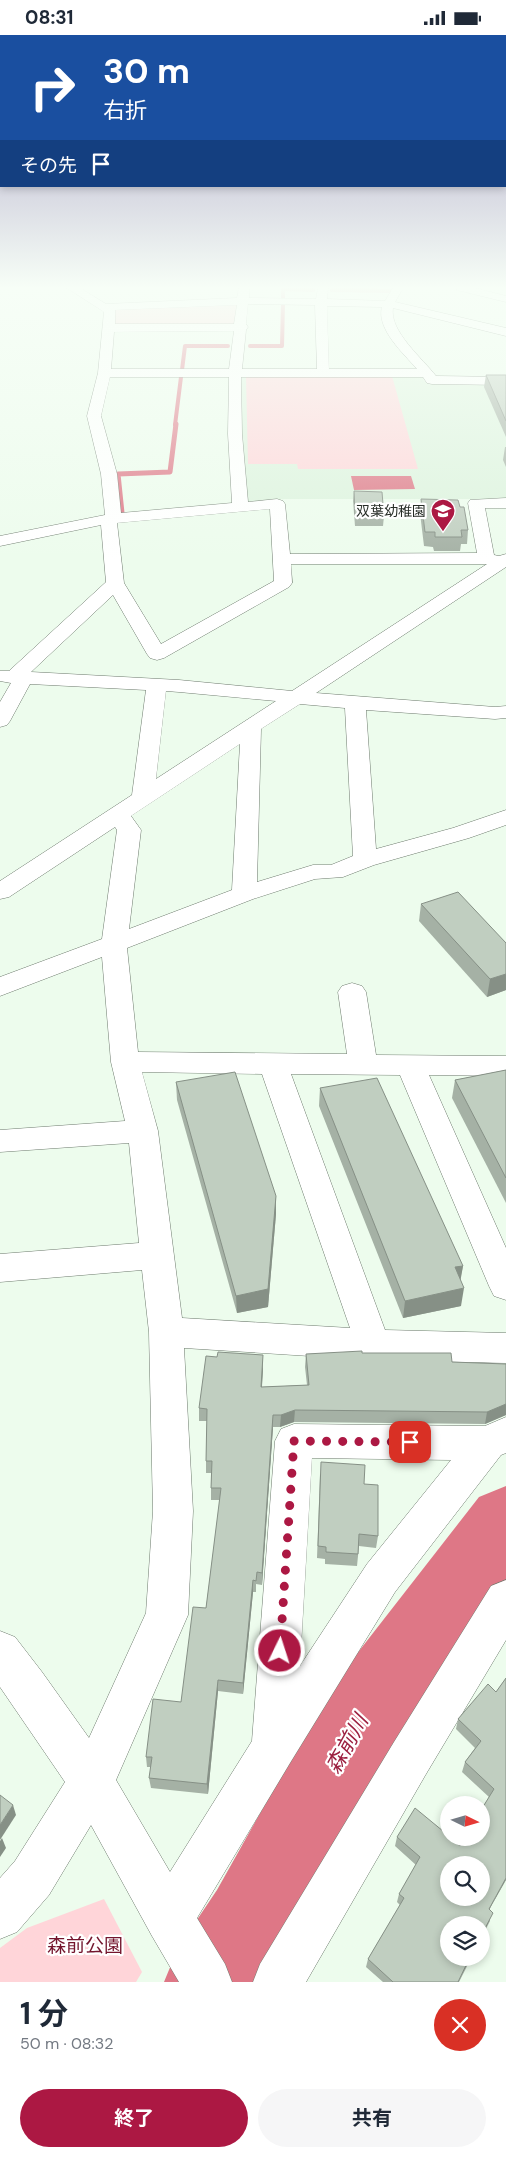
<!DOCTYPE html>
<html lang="ja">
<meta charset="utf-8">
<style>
:root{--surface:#fff;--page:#f6f6f7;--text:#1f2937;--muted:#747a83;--accent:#ac1843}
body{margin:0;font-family:"DM Sans","Noto Sans JP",sans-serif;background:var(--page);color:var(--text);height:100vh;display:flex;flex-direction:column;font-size:19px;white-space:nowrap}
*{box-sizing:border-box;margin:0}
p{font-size:16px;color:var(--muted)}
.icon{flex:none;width:28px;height:28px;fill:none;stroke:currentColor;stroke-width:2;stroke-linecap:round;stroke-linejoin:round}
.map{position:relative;height:1947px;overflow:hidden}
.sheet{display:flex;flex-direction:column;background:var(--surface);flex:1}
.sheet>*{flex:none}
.guide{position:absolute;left:0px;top:0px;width:506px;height:152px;box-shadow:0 2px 8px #0003;background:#1a4fa0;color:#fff;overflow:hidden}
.needle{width:32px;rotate:95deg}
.buttons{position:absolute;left:440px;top:1761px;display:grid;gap:10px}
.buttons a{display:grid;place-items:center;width:50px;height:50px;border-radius:50%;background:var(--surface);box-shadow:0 2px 8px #0003;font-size:25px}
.pin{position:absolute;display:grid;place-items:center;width:42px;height:42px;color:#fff;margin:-21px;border-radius:10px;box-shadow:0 2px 8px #0006}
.me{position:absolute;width:55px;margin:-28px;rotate:4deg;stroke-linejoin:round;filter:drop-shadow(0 0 4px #0008)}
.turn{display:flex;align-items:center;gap:18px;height:105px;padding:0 20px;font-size:22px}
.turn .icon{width:65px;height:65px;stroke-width:2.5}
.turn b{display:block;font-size:35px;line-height:42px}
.then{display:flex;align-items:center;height:48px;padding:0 20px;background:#0003;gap:10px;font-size:19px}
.round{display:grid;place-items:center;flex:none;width:52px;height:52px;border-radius:26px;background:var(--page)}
.overview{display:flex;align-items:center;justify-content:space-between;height:85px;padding:0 20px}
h1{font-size:30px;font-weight:700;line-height:38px}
.primary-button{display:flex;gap:10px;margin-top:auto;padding:10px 20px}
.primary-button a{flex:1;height:58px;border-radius:30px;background:var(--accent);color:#fff;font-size:20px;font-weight:700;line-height:58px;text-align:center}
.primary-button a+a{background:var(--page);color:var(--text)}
.status{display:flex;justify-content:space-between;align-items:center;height:35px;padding:0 25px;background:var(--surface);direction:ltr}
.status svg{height:14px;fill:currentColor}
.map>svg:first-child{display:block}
.built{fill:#ddf3de}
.green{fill:#ffd5d9}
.water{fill:#de7786}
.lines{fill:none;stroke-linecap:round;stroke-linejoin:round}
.stream-far1{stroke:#de7786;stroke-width:4}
.stream{stroke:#de7786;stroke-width:5}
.river{fill:#de7786;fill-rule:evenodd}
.minor-casing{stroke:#6e7b6e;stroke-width:1}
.minor{fill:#fff;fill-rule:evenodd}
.wall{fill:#a5b1a5}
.shaded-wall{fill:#869086}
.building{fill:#c0cec0;stroke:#869086;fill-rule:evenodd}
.route{stroke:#ac1843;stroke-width:9;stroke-dasharray:0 16.2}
.labels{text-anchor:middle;stroke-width:4.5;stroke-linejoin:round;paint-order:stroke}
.far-poi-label{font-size:14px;fill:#272d27;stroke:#fff;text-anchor:end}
.near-park-label{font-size:19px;fill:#73152d;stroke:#fff}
.near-water-label{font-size:21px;font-style:italic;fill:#9c2040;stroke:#fff}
</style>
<div class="status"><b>08:31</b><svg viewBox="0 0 49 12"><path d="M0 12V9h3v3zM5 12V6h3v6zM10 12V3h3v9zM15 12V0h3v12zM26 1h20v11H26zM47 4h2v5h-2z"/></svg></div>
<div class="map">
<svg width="506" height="1947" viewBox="0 0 506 1947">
<rect width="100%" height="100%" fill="#edfced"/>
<!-- built -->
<polygon class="built" points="242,340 421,340 425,347 506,347 506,464 285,464 249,467 241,466"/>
<!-- green -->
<g class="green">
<polygon points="238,269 235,290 115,290 115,274"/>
<polygon points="392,341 418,434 298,434 297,429 248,429 246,342"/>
<polygon points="104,1864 142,1937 136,1947 0,1947 0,1913 27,1893"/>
</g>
<!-- water -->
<polygon class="water" points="351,441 411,441 415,454 354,455"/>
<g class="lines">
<!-- stream-far1 -->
<g class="stream-far1">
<polyline points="332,255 390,256"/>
<polyline points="283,264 283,254 313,255"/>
<polyline points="250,311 282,311 283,269"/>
<polyline points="182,335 185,311 228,311"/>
<polyline points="175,390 181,342"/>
</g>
<!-- stream -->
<polyline class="stream" points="122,478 118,439 170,437 176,389"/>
<!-- river -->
<polygon class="river" points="506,1451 506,1550 391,1712 283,1921 267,1947 164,1947 178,1913 217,1855 331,1652 479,1462"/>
<defs>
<g id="minor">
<path d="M67 253H80L106 269 237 263 239 253H249V263L316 264 318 253H328L327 264 385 266 393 253H403L395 267 506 293V301L393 273C389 296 423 324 436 341L506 342V350L432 349 427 348 423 342H241L242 399 248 467 277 464 283 466 285 469 290 519 477 518 468 468 470 465 506 463V473H485L494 520 499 521 506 519V532L316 658 495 672 506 671V683L495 684 366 675 376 814 453 793 506 775V790L469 803 374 830 343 842 315 844 253 864 127 913 138 1017 347 1019 338 957 342 951 352 948 362 951 366 957 376 1020 506 1021V1041L429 1040 506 1213V1265L494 1261 489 1251 400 1040 291 1039 385 1295 506 1298V1328L373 1325 184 1313 193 1476 188 1580 116 1745 170 1837 252 1706 275 1406 281 1394 294 1389 485 1391 506 1382V1418L501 1420 395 1557 290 1728 197 1883 225 1929 232 1947H179L152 1901 91 1790 49 1860 17 1897 0 1904V1843L15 1826 65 1747 0 1652V1596L15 1602 42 1637 89 1703 146 1578 153 1476 149 1297 142 1235 0 1247V1219L139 1208 129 1108 0 1117V1095L125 1086 111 1027 102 922 0 961V942L102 904 117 795 115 792 9 862 0 864V846L132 760 146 655 30 649 10 686 7 690 0 692V667L11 648 0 646V636H9L106 547 101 490 0 511V501L105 480 101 439 87 381 98 338 104 277ZM248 269 315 270 317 334H242L246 295 248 292 246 289ZM237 270 234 289H115V275ZM327 271 382 272C376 294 404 319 417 334H329ZM234 296 229 334H111L114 297ZM110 342H229L228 399 232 468 121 478 117 439 101 381ZM270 474 274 546 161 609 124 548 117 488ZM291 529H487L292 656 179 645 31 637 113 560 147 619 150 623 157 625 164 623 289 552 292 548ZM166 656 179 657 276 666 156 744ZM300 669 345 673 353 821 331 830H313L257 847 261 694ZM240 709 232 855 129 894 141 795 131 781ZM142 1037 262 1039 350 1293 182 1283 158 1096ZM312 1423 451 1425 367 1529 300 1631Z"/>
<polygon points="456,253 475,253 506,261 506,267 457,255"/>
<polygon points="506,1545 506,1605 426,1739 306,1947 253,1947 260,1929 394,1707 491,1551"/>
</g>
</defs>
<!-- minor casing -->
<use href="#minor" class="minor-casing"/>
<!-- minor -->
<use href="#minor" class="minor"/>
</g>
<!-- wall -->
<g class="wall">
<polygon points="486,340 506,340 506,402 484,352"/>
<polygon points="505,412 506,412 506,432 503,425"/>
<polygon points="354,456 384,481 383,491 355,491 353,466"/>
<polygon points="421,464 460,472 468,495 467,509 461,509 460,516 434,516 433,512 424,511 420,478"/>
<polygon points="421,869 506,908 506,955 487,962 419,886"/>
<polygon points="506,1035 506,1168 452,1063 455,1045"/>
<polygon points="176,1047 276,1179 268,1272 237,1278 177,1065"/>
<polygon points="320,1053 463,1231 460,1245 461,1271 403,1283 319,1071"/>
<polygon points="362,1318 452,1327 506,1329 506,1380 485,1389 294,1387 280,1392 273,1392 262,1550 256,1549 256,1557 253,1557 243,1659 218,1656 208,1759 151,1753 149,1743 151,1732 147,1732 146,1722 181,1667 206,1573 220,1465 211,1465 211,1438 206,1438 206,1426 207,1386 199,1386 199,1373 263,1333 262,1352 307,1350 305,1332 306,1319"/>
<polygon points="320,1439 364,1449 378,1501 376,1513 359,1511 357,1531 325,1529 325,1524 317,1523"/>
<polygon points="506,1643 490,1874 490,1886 459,1947 383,1947 366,1932 368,1924 400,1870 397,1867 399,1859 416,1830 395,1811 397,1802 460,1811 489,1762 462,1737 465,1727 475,1713 456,1694 458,1684 496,1657"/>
</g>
<!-- shaded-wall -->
<g class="shaded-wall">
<polygon points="506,939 506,955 487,962 490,944"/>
<polygon points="276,1161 276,1179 268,1272 237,1278 236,1261"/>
<polygon points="463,1231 460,1248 455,1232"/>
<polygon points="464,1253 461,1271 403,1283 405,1266"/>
<polygon points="263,1320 263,1333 261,1364 261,1352"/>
<polygon points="506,1369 506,1380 485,1389 487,1377"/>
<polygon points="295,1375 294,1387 280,1392 281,1380"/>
<polygon points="273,1380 273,1392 262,1550 262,1538"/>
<polygon points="253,1545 253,1557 243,1659 243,1648"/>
<polygon points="218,1645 218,1656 208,1759 207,1749"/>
<polygon points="13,1770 16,1780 0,1805 0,1790"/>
<polygon points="2,1803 6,1813 0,1822 0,1806"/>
<polygon points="506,1843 506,1845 485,1882 489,1874"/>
</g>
<!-- building -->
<g class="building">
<polygon points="486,340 506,340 506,386"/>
<polygon points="354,456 382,457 384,481 355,481"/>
<polygon points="421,464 458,465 460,472 464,472 468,495 461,495 462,502 435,502 435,497 425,497"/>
<polygon points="458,857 506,908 506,939 490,944 421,869"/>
<polygon points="506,1035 506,1143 455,1045"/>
<polygon points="235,1037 276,1161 268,1254 236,1261 176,1047"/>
<polygon points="377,1043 463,1231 455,1232 464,1253 405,1266 320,1053"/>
<polygon points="362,1316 362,1318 451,1318 452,1327 506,1329 506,1369 487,1377 295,1375 281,1380 273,1380 262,1538 257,1537 256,1546 253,1545 243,1648 218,1645 207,1749 149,1743 152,1722 146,1722 153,1664 181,1667 193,1572 206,1573 221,1453 211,1453 212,1426 206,1426 207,1374 199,1373 206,1321 217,1322 218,1317 263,1320 261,1352 309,1350 306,1319"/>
<polygon points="321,1427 365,1430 364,1449 378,1450 378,1501 359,1499 358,1519 326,1517 326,1512 318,1511"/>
<path d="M506 1643V1843L489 1874 493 1878 481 1901V1890H449V1922H470L458 1947H393L368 1924 404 1863 399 1859 420 1822 397 1802 415 1773 449 1801V1802H450L460 1811 465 1802H481V1775L494 1754 465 1727 481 1706 458 1684 488 1649 496 1657ZM449 1830H481V1862H449Z"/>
<polygon points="0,1760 13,1770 0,1790"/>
</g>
<!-- sky -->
<linearGradient id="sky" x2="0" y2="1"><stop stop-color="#a49cc1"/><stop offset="0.48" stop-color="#f7fef7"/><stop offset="1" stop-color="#f7fef7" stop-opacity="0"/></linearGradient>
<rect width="506" height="526" fill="url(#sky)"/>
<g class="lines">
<!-- route -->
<polyline class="route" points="280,1616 294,1406 410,1407"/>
</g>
<!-- icons -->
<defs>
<symbol id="school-pin" viewBox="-11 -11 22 30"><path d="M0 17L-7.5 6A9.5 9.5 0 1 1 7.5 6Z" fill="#ac1843" stroke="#fff"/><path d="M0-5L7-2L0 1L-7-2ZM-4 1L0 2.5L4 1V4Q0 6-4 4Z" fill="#fff"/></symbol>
</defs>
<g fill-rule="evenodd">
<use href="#school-pin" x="429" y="462" width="28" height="38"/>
</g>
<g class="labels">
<!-- far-poi labels -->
<g class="far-poi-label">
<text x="426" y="481">双葉幼稚園</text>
</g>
<!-- near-park labels -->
<g class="near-park-label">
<text x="85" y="1917">森前公園</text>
</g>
<!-- near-water labels -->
<g class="near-water-label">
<text transform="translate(347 1709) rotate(-61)" y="7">森前川</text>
</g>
</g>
</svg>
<div class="buttons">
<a><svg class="needle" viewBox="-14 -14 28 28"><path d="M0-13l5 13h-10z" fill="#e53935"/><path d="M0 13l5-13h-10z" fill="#747a83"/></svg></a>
<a><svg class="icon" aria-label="search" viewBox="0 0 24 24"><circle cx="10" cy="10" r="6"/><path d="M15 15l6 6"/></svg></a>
<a><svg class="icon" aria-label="layers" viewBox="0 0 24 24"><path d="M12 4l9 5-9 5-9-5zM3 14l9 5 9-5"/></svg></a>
</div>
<div class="pin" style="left:410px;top:1407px;background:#d93025"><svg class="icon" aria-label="arrive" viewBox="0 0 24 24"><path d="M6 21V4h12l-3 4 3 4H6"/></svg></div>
<svg class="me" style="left:280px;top:1616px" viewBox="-20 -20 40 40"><circle r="17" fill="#ac1843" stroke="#fff" stroke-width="3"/><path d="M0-11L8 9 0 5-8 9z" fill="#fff"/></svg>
<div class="guide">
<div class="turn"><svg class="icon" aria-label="right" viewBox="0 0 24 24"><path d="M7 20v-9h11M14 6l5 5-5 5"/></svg><div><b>30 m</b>右折</div></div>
<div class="then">その先<svg class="icon" aria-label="arrive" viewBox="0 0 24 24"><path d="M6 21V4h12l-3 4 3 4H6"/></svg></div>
</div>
</div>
<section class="sheet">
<div class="overview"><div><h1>1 分</h1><p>50 m · 08:32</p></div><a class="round" style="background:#d93025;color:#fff"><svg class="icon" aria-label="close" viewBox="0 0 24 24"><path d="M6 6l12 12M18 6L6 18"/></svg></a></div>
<div class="primary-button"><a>終了</a><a>共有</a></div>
</section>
